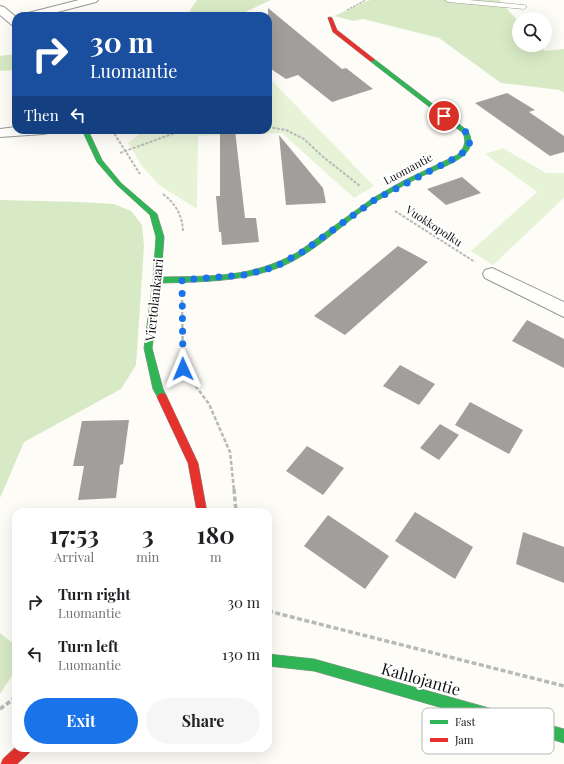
<!DOCTYPE html>
<style>
:root{--surface:#fff;--page:#f6f6f6;--text:#202124;--muted:#757577;--accent:#1a73e8}
body{margin:0;font-family:"Playfair Display",serif;background:var(--page);color:var(--text);height:100vh;display:flex;flex-direction:column;font-size:15px;white-space:nowrap}
*{box-sizing:border-box;margin:0}
p{font-size:13px;color:var(--muted)}
.icon{flex:none;width:22px;height:22px;fill:none;stroke:currentColor;stroke-width:2;stroke-linecap:round;stroke-linejoin:round}
.map{position:relative;flex:1;overflow:hidden}
.drawer{position:absolute;left:12px;top:508px;width:260px;height:244px;display:flex;flex-direction:column;background:var(--surface);border-radius:12px;box-shadow:0 4px 16px #0002}
.drawer>*{flex:none}
.banner{position:absolute;left:12px;top:12px;width:260px;height:122px;border-radius:12px;box-shadow:0 4px 16px #0002;background:#1a4fa0;color:#fff;overflow:hidden}
.buttons{position:absolute;left:512px;top:12px;display:grid;gap:8px}
.buttons a{display:grid;place-items:center;width:40px;height:40px;border-radius:50%;background:var(--surface);box-shadow:0 4px 16px #0002;font-size:20px}
.pin{position:absolute;display:grid;place-items:center;width:34px;height:34px;color:#fff;margin:-17px;border:2px solid #fff;border-radius:50%;box-shadow:0 1px 4px #0007}
.me{position:absolute;width:44px;margin:-22px;rotate:359deg;stroke-linejoin:round;filter:drop-shadow(0 0 3px #0008)}
.turn{display:flex;align-items:center;gap:14px;height:84px;padding:0 12px;font-size:18px}
.turn .icon{width:52px;height:52px;stroke-width:2.5}
.turn b{display:block;font-size:28px;line-height:34px}
.then{display:flex;align-items:center;height:38px;padding:0 12px;background:#0003;gap:8px;font-size:15px}
.eta{display:flex;justify-content:space-evenly;align-items:center;height:68px;text-align:center}
.eta b{font-size:24px;font-weight:700;line-height:28px}
.primary-button{display:flex;gap:8px;margin-top:auto;padding:8px 12px}
.primary-button a{flex:1;height:46px;border-radius:24px;background:var(--accent);color:#fff;font-size:16px;font-weight:700;line-height:46px;text-align:center}
.primary-button a+a{background:var(--page);color:var(--text)}
ul{padding:0;list-style:none}
li{display:flex;align-items:center;gap:12px;height:52px;padding:0 12px}
li div{flex:1}
li b{display:block;font-size:15px}
li em{font-style:normal}
.map>svg:first-child{display:block}
.green{fill:#e7f3d7}
.forest{fill:#d8eac5}
.building{fill:#a19f9c}
.lines{fill:none;stroke-linecap:round;stroke-linejoin:round}
.lane-casing{stroke:#979795;stroke-width:1}
.street-casing{stroke:#979795;stroke-width:2}
.fast-casing{stroke:#8e8d8b;stroke-width:1}
.jam-casing{stroke:#8e8d8b;stroke-width:1}
.path-far3{stroke:#b9b9b8;stroke-width:1.5;stroke-dasharray:2.5 1;stroke-linecap:butt}
.path-far2{stroke:#b9b9b8;stroke-width:2;stroke-dasharray:3 1.5;stroke-linecap:butt}
.path-far1{stroke:#b9b9b8;stroke-width:2.5;stroke-dasharray:4 2;stroke-linecap:butt}
.path{stroke:#b9b9b8;stroke-width:3.5;stroke-dasharray:5 2.5;stroke-linecap:butt}
.lane{fill:#fffffe;fill-rule:evenodd}
.street{fill:#fffffe;fill-rule:evenodd}
.fast{fill:#30b455;fill-rule:evenodd}
.jam{fill:#e5322d;fill-rule:evenodd}
.route{stroke:#1a73e8;stroke-width:7;stroke-dasharray:0 12.6}
.labels{text-anchor:middle;stroke-width:4;stroke-linejoin:round;paint-order:stroke}
.far-street-label{font-size:11px;fill:#111;stroke:#fff}
.street-label{font-size:13px;fill:#111;stroke:#fff}
.near-street-label{font-size:16px;fill:#111;stroke:#fff}
.key{fill:#fff;stroke:#b8b8b8;stroke-width:1}
.key-label{font-size:11px;fill:#111}
</style>
<div class="map">
<svg width="564" height="764" viewBox="0 0 564 764">
<rect width="100%" height="100%" fill="#fdfcf7"/>
<!-- green -->
<g class="green">
<polygon points="268,77 374,186 354,198 282,133 198,136 197,209 159,185 142,166 128,143 144,130 268,130"/>
<polygon points="503,148 546,173 564,173 564,198 493,265 471,251 537,192 485,154"/>
</g>
<!-- forest -->
<g class="forest">
<polygon points="197,0 271,0 247,11 244,16 186,16"/>
<polygon points="370,0 499,0 519,22 519,45 539,45 545,51 564,49 564,93 560,90 501,83 439,38 363,19 354,21 334,16"/>
<polygon points="16,54 16,70 0,71 0,56"/>
<polygon points="0,200 80,202 114,204 131,211 142,225 144,246 136,365 121,389 24,442 0,498"/>
<polygon points="0,633 15,645 15,671 0,694"/>
</g>
<!-- building -->
<g class="building">
<polygon points="268,8 342,69 346,68 373,89 332,102 298,75 286,79 268,67"/>
<polygon points="507,93 535,110 529,112 564,136 564,152 550,156 475,103"/>
<polygon points="220,130 235,130 245,218 256,218 259,242 222,245 221,232 219,232 216,196 220,196"/>
<polygon points="279,135 323,188 326,203 286,205"/>
<polygon points="462,177 481,193 446,205 427,189"/>
<polygon points="398,246 428,262 345,335 314,316"/>
<polygon points="527,320 564,339 564,368 512,341"/>
<polygon points="400,365 435,384 419,405 383,386"/>
<polygon points="470,402 523,430 509,454 455,425"/>
<polygon points="129,420 123,464 120,465 116,498 78,500 84,466 73,466 82,421"/>
<polygon points="440,424 459,435 439,460 420,448"/>
<polygon points="307,446 344,468 323,495 286,471"/>
<polygon points="415,512 473,547 455,579 395,541"/>
<polygon points="328,515 389,556 365,589 304,546"/>
<polygon points="523,532 564,547 564,583 516,564"/>
</g>
<g class="lines">
<defs>
<polygon id="lane" points="445,0 469,0 524,5 527,7 524,9 448,2"/>
<g id="street">
<polygon points="79,0 98,0 96,2 42,16 22,16 24,14"/>
<polygon points="0,6 4,7 16,17 16,27 12,25 0,15"/>
<polygon points="16,127 16,130 50,130 48,133 43,134 0,137 0,129"/>
<polygon points="492,268 564,302 564,317 485,278 483,274 485,270"/>
</g>
<g id="fast">
<path d="M370 59H374L468 131C473 140 472 148 464 155 455 164 430 172 418 178 400 187 382 197 365 209 336 230 309 257 275 269 238 282 199 282 161 283L152 348 163 389 167 397 165 400H159L153 389 144 348 153 280 156 237 150 215 117 185 97 162 82 130H88L102 160 121 183 157 214 164 237 161 277C212 276 252 278 298 252L373 198 403 181 457 155C464 148 467 143 463 133L370 61Z"/>
<polygon points="268,654 314,659 564,729 564,743 314,671 268,666"/>
</g>
<g id="jam">
<polygon points="330,17 332,18 337,30 374,59 374,61 370,61 333,32 328,18"/>
<polygon points="162,393 165,394 167,397 198,463 207,512 197,512 188,463 157,397 159,394"/>
<polygon points="16,747 16,748 31,748 29,753 17,764 1,764 3,759"/>
</g>
</defs>
<!-- lane casing -->
<use href="#lane" class="lane-casing"/>
<!-- street casing -->
<use href="#street" class="street-casing"/>
<!-- fast casing -->
<use href="#fast" class="fast-casing"/>
<!-- jam casing -->
<use href="#jam" class="jam-casing"/>
<!-- path-far3 -->
<polyline class="path-far3" points="347,10 366,0"/>
<!-- path-far2 -->
<g class="path-far2">
<polyline points="268,127 286,130 304,139 322,156 360,186"/>
<polyline points="112,130 140,174"/>
<polyline points="120,153 183,130"/>
<path d="M163 194C176 204 182 215 183 231"/>
<polyline points="395,211 475,262"/>
</g>
<!-- path-far1 -->
<polyline class="path-far1" points="182,300 183,369 209,404 230,452 234,490"/>
<!-- path -->
<g class="path">
<polyline points="234,489 236,512"/>
<polyline points="268,611 564,686"/>
<polyline points="0,709 16,697"/>
</g>
<!-- lane -->
<use href="#lane" class="lane"/>
<!-- street -->
<use href="#street" class="street"/>
<!-- fast -->
<use href="#fast" class="fast"/>
<!-- jam -->
<use href="#jam" class="jam"/>
</g>
<g class="lines">
<!-- route -->
<polyline class="route" points="183,369 182,280 245,275 275,267 302,252 376,199 459,156 468,148 470,141 466,132 444,116"/>
</g>
<g class="labels">
<!-- far-street labels -->
<g class="far-street-label">
<text transform="translate(408 169) rotate(-28)" y="4">Luomantie</text>
<text transform="translate(434 226) rotate(33)" y="4">Vuokkopolku</text>
</g>
<!-- street labels -->
<g class="street-label">
<text transform="translate(154 300) rotate(-84)" y="5">Viertolankaari</text>
</g>
<!-- near-street labels -->
<g class="near-street-label">
<text transform="translate(421 679) rotate(16)" y="6">Kahlojantie</text>
</g>
</g>
<!-- legend -->
<rect x="422" y="708" width="132" height="46" rx="6" class="key"/>
<rect x="430" y="720" width="18" height="4" fill="#30b455"/>
<rect x="430" y="738" width="18" height="4" fill="#e5322d"/>
<g class="key-label">
<text x="455" y="726">Fast</text>
<text x="455" y="744">Jam</text>
</g>
</svg>
<div class="buttons">
<a><svg class="icon" aria-label="search" viewBox="0 0 24 24"><circle cx="10" cy="10" r="6"/><path d="M15 15l6 6"/></svg></a>
</div>
<div class="pin" style="left:444px;top:116px;background:#d93025"><svg class="icon" aria-label="arrive" viewBox="0 0 24 24"><path d="M6 21V4h12l-3 4 3 4H6"/></svg></div>
<svg class="me" style="left:183px;top:369px" viewBox="-20 -20 40 40"><path d="M0-17L14 15 0 8-14 15z" fill="#1a73e8" stroke="#fff" stroke-width="4"/></svg>
<div class="banner">
<div class="turn"><svg class="icon" aria-label="right" viewBox="0 0 24 24"><path d="M7 20v-9h11M14 6l5 5-5 5"/></svg><div><b>30 m</b>Luomantie</div></div>
<div class="then">Then<svg class="icon" aria-label="left" viewBox="0 0 24 24"><path d="M17 20v-9H6M10 6l-5 5 5 5"/></svg></div>
</div>
<section class="drawer">
<div class="eta">
<div><b>17:53</b><p>Arrival</p></div>
<div><b>3</b><p>min</p></div>
<div><b>180</b><p>m</p></div>
</div>
<ul>
<li><svg class="icon" aria-label="right" viewBox="0 0 24 24"><path d="M7 20v-9h11M14 6l5 5-5 5"/></svg><div><b>Turn right</b><p>Luomantie</p></div><em>30 m</em></li>
<li><svg class="icon" aria-label="left" viewBox="0 0 24 24"><path d="M17 20v-9H6M10 6l-5 5 5 5"/></svg><div><b>Turn left</b><p>Luomantie</p></div><em>130 m</em></li>
</ul>
<div class="primary-button"><a>Exit</a><a>Share</a></div>
</section>
</div>
